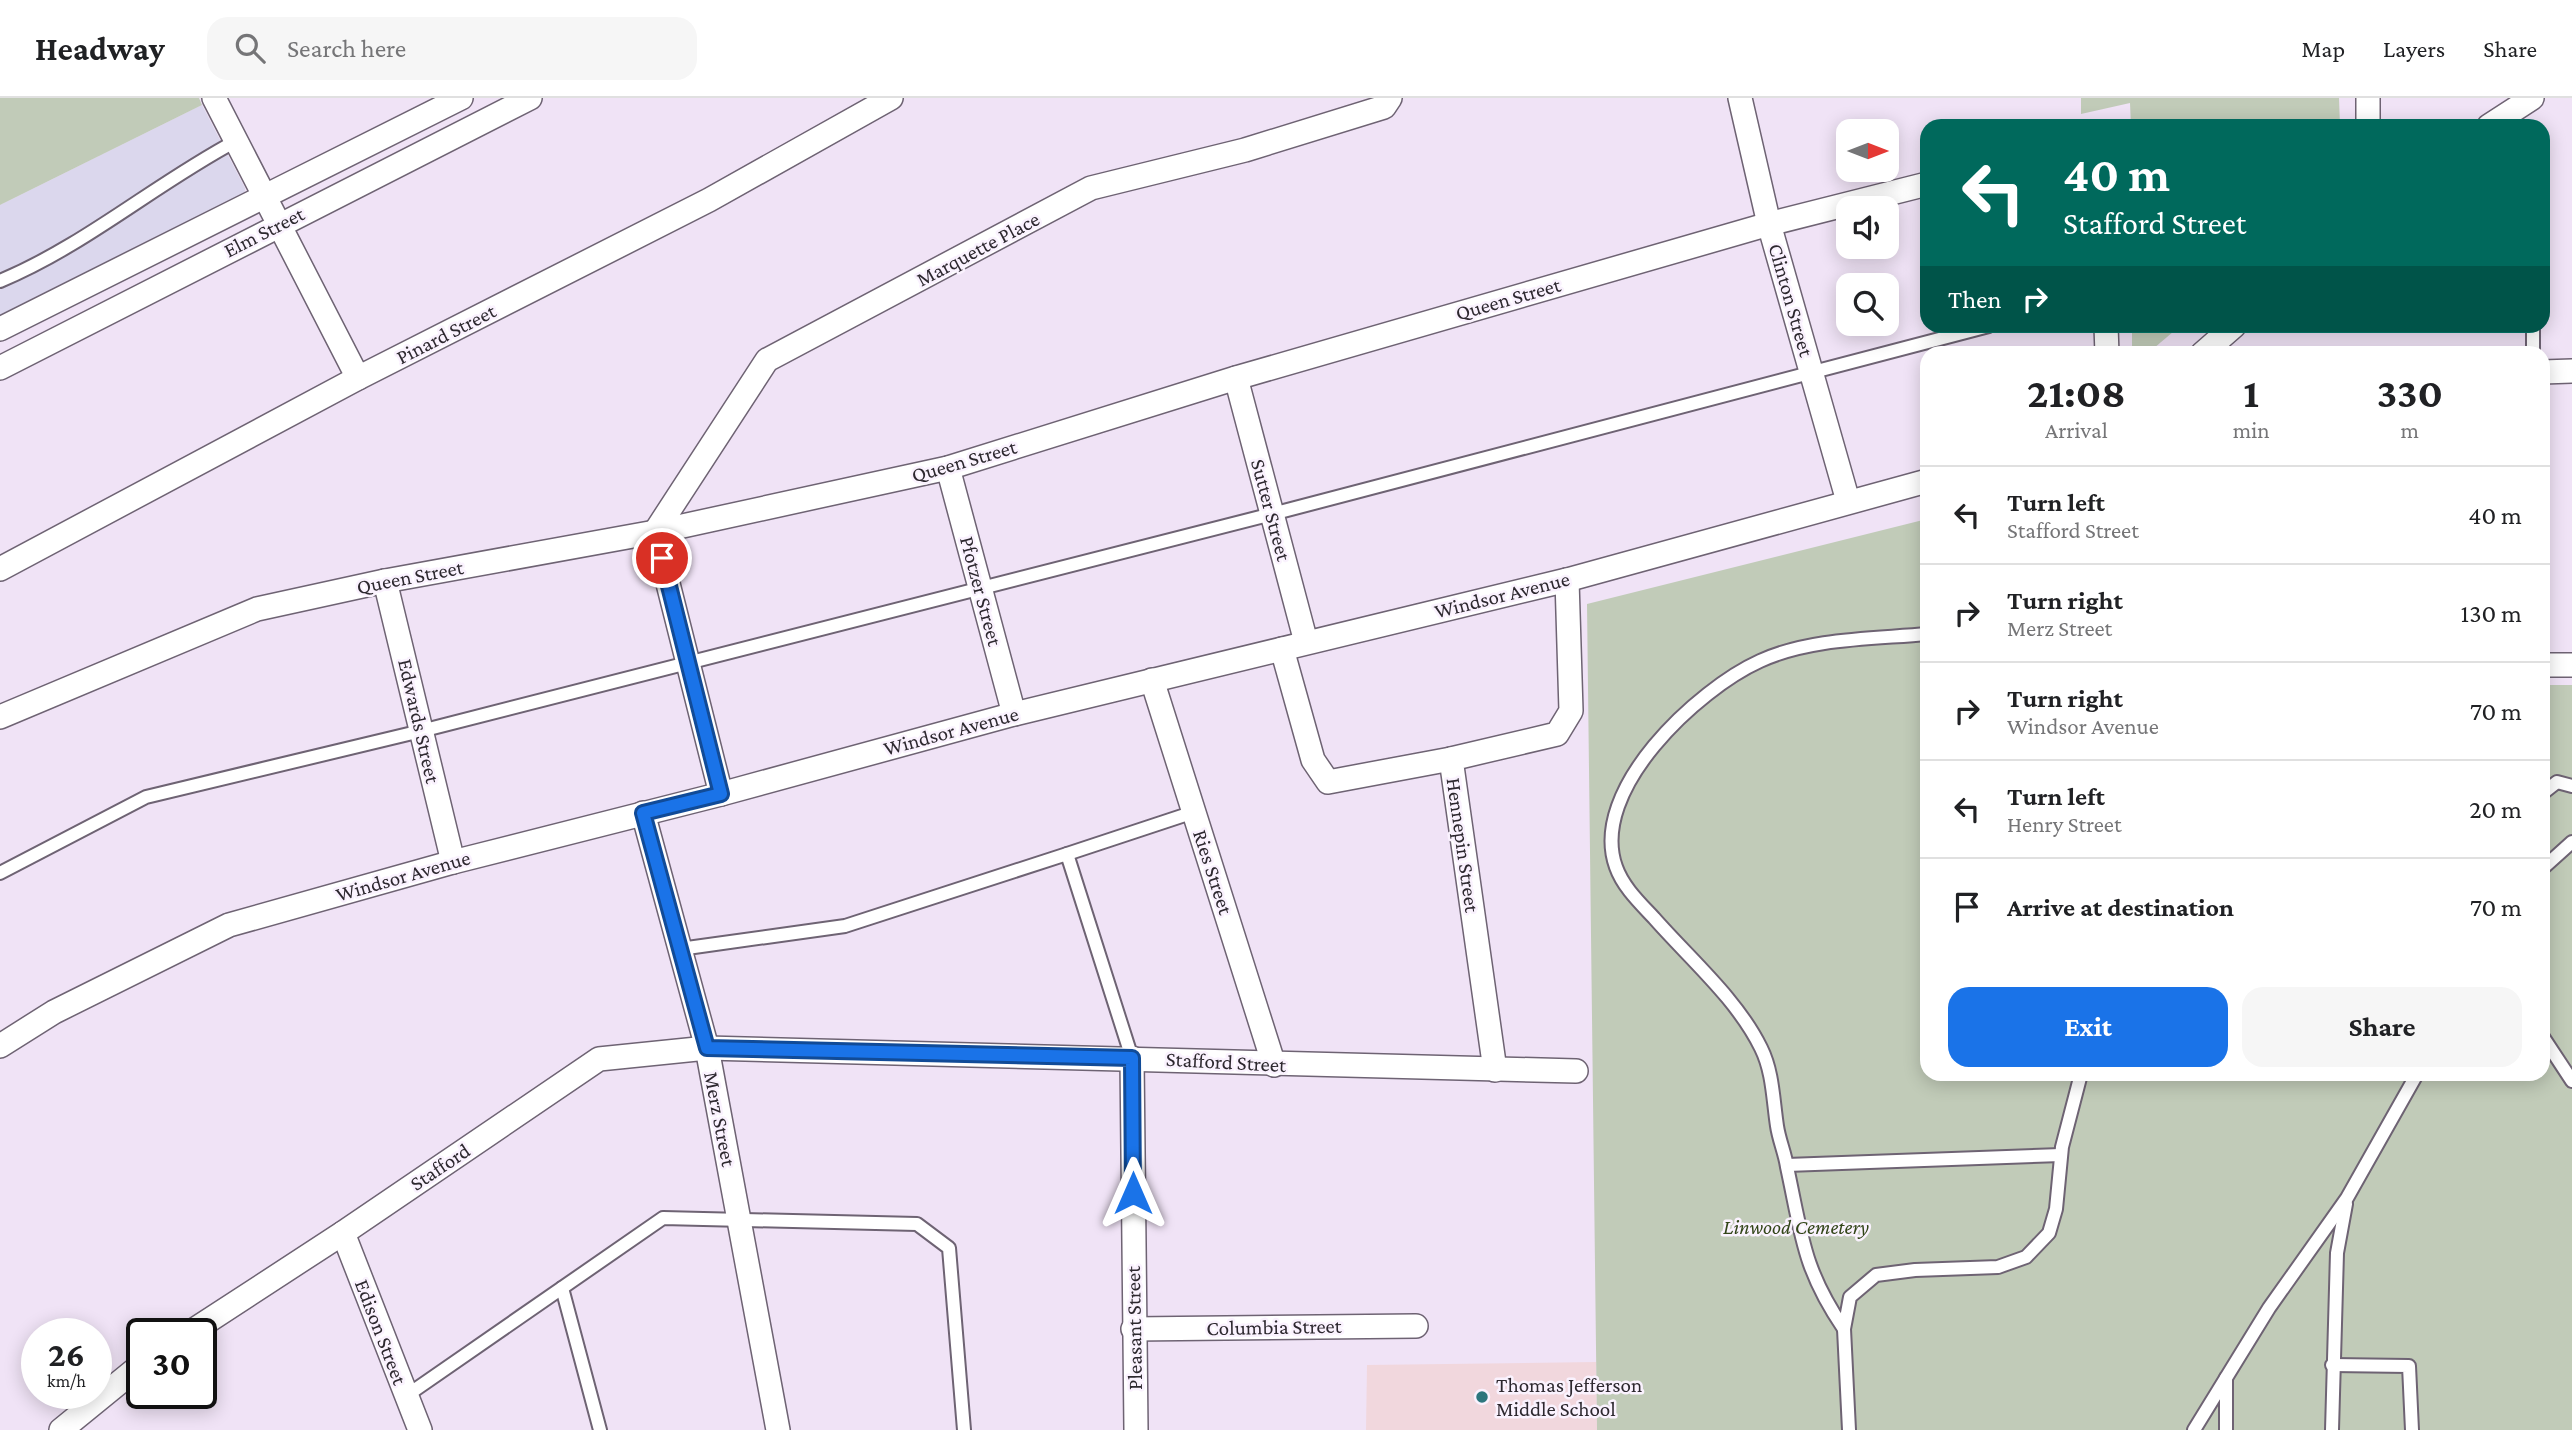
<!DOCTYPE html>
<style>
:root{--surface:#fff;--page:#f6f6f6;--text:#202124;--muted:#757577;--line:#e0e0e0;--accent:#1a73e8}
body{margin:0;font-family:"Crimson Pro",serif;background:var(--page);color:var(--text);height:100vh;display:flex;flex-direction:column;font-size:26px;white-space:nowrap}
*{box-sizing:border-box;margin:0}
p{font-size:23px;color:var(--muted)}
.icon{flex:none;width:38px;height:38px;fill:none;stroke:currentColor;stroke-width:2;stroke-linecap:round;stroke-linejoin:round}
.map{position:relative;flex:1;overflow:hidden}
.panel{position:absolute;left:1920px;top:248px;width:630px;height:735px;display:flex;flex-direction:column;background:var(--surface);border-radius:21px;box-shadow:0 4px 18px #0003}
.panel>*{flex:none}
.guide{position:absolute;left:1920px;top:21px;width:630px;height:214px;border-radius:21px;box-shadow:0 4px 18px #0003;background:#00695c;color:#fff;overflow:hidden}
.needle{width:46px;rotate:90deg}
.fabs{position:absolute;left:1836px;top:21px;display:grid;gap:14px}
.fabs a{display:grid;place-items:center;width:63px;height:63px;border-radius:14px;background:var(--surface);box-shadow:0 4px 18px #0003;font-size:35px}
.speed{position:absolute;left:21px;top:1220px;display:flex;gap:14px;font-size:35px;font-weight:700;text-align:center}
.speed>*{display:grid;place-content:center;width:91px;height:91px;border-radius:50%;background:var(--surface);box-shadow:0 4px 18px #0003;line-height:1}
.speed small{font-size:18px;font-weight:400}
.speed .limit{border:4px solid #111;border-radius:10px;background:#fff;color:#111}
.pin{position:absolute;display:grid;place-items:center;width:60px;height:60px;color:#fff;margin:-30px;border:4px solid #fff;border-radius:50%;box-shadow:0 2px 7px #0007}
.me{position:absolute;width:77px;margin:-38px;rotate:0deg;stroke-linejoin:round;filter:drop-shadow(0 0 5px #0008)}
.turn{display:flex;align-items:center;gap:24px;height:147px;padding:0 28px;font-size:32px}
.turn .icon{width:91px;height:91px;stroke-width:2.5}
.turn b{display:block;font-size:49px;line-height:60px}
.then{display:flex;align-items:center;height:66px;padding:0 28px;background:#0003;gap:14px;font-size:26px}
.eta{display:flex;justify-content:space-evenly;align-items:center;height:119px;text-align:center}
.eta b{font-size:42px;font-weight:700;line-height:49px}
.button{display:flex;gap:14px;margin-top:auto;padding:14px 28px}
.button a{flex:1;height:80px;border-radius:21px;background:var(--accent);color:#fff;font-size:28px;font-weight:700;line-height:80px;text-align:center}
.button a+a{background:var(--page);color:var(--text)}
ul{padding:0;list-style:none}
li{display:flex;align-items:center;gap:21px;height:98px;padding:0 28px;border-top:2px solid var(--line)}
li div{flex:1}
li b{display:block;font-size:26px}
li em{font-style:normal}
header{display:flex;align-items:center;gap:42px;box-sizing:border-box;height:98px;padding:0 35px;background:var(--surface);border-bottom:2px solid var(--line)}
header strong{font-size:33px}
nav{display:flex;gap:38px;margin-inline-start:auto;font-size:24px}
.search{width:490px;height:63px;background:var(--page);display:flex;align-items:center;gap:18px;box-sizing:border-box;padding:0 24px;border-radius:21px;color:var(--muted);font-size:26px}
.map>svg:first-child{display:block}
.industrial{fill:#dbd7ed}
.education{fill:#f1d7dd}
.green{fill:#c1cbb8}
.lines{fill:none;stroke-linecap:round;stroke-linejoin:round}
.lane-casing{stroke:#6e6373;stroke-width:16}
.street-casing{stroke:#6e6373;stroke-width:26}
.lane{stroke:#fff;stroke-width:12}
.street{stroke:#fff;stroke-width:23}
.route-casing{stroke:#114b97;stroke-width:18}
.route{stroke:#1a73e8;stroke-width:12}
.poi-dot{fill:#2d767d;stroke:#faf2fe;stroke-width:2.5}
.labels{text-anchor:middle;stroke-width:5;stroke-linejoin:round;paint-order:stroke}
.street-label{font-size:21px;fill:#2d282f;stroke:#faf2fe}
.park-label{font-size:21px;font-style:italic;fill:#324518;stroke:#faf2fe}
.poi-label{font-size:21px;fill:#2d282f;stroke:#faf2fe;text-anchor:start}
</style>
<header>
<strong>Headway</strong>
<div class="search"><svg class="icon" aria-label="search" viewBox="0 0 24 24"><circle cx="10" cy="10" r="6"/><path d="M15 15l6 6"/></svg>Search here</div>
<nav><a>Map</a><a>Layers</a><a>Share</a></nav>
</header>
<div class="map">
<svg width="2572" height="1332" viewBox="0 0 2572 1332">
<rect width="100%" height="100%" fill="#f0e3f6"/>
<!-- industrial -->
<polygon class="industrial" points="202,7 245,90 245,98 0,225 0,107"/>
<!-- education -->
<polygon class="education" points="1596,1264 1597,1332 1366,1332 1367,1267"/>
<!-- green -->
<g class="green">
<polygon points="0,0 199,0 202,7 0,107"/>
<polygon points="2081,0 2339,0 2340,28 2131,28 2130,5 2081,16"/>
<polygon points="2132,228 2180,228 2147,256 2132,255"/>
<polygon points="1927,421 1927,976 2543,976 2543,587 2572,587 2572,1332 1597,1332 1587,506"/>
</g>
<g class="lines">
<defs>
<g id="lane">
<path d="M0 183C86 147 155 86 236 43"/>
<polyline points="2533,228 2533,256"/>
<polyline points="2543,695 2557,684 2572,688"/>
<polyline points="1067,756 1194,714"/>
<polyline points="2543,770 2572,744"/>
<polyline points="0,775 146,699 421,633 1272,416 1989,228"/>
<polyline points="680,851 845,828 1067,756 1132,960"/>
<polyline points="2543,939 2572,983"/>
<polyline points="1787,1067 2061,1057"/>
<polyline points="562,1190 600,1332"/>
<path d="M1844 1231C1803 1171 1802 1138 1787 1069 1785 1055 1779 1042 1777 1028 1773 1002 1773 974 1761 950 1737 901 1690 861 1654 820 1640 805 1623 789 1616 769 1588 692 1698 591 1760 563 1810 540 1873 541 1927 536"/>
<polyline points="2332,1267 2409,1268 2412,1332"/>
<polyline points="2226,1280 2226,1332"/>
<polyline points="406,1298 663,1120 917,1126 949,1150 964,1332"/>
<polyline points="1849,1332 1844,1231 1850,1199 1876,1177 1915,1172 1998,1169 2026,1159 2049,1135 2056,1111 2062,1049 2081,976"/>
<polyline points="2194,1332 2269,1210 2347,1100 2417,976"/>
<polyline points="2332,1332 2337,1155 2346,1106"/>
</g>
<g id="street">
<polyline points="214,0 358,280"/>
<polyline points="1740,0 1769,126 1848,403"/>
<polyline points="2368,0 2368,28"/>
<polyline points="2489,28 2532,0"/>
<polyline points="2106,228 2107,256"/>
<polyline points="0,231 461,0"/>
<polyline points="2202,256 2234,228"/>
<polyline points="0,270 530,0"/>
<polyline points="2543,274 2572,273"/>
<polyline points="1236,280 1306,544"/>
<polyline points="948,370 1014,616"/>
<polyline points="0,471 358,280 709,102 891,0"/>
<polyline points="385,483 453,764"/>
<polyline points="1282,551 1313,662 1328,684 1451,661"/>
<polyline points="2543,567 2572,567"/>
<polyline points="1152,582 1274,967"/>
<polyline points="0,619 257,511 385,483 655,434 948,370 1236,280 1769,126 1927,86"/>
<polyline points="721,696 655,434 767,262 1091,90 1245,52 1384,9 1390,0"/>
<polyline points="643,715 707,950 778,1332"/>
<polyline points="0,948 54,914 229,827 453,764 721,696 1014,616 1567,482 1927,383"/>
<polyline points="1132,960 1136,1332"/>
<polyline points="1495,972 1451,661 1557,636 1571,613 1567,482"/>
<polyline points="343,1135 420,1332"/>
<polyline points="1133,1231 1416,1228"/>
<polyline points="188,1236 343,1135 599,961 707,950 1576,973"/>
<polyline points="61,1332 142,1266"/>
</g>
</defs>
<!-- lane casing -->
<use href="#lane" class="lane-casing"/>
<!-- street casing -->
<use href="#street" class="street-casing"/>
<!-- lane -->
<use href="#lane" class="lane"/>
<!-- street -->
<use href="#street" class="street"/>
</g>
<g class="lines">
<defs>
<polyline id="route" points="662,460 721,696 643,715 707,950 1132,960 1133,1095"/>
</defs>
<!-- route casing -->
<use href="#route" class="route-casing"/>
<!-- route -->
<use href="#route" class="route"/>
</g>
<!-- markers -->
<circle class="poi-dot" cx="1482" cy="1299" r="7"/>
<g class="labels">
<!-- street labels -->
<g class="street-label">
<text transform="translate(264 134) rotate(-27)" y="7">Elm Street</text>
<text transform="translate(978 151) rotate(-28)" y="7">Marquette Place</text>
<text transform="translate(1508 201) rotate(-16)" y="7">Queen Street</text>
<text transform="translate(1791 202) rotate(74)" y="7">Clinton Street</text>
<text transform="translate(446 236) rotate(-27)" y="7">Pinard Street</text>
<text transform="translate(964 363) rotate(-16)" y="7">Queen Street</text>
<text transform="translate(1271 412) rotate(75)" y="7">Sutter Street</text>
<text transform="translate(410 479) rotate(-11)" y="7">Queen Street</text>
<text transform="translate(981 493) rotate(75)" y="7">Pfotzer Street</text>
<text transform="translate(1502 497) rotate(-14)" y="7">Windsor Avenue</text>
<text transform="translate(419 623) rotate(77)" y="7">Edwards Street</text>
<text transform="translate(951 633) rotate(-15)" y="7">Windsor Avenue</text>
<text transform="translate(1463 747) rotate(82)" y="7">Hennepin Street</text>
<text transform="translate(1213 774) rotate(72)" y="7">Ries Street</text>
<text transform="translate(403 778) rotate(-16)" y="7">Windsor Avenue</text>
<text transform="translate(1226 964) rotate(3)" y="7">Stafford Street</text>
<text transform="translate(720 1021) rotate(79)" y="7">Merz Street</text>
<text transform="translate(440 1069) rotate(-34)" y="7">Stafford</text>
<text transform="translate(1274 1229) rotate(-1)" y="7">Columbia Street</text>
<text transform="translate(1134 1230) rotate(-91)" y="7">Pleasant Street</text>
<text transform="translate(381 1234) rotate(69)" y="7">Edison Street</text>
</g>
<!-- park labels -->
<g class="park-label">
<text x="1796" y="1136">Linwood Cemetery</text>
</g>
<!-- poi labels -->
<g class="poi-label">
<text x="1496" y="1294">Thomas Jefferson<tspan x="1496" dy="24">Middle School</tspan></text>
</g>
</g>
</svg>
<div class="fabs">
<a><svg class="needle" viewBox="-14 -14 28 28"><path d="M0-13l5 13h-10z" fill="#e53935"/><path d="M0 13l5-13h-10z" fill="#757577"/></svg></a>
<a><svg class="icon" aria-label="sound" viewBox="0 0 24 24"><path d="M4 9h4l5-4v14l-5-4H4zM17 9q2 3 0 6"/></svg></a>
<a><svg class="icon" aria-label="search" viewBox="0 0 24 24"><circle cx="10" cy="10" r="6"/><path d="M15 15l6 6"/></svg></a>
</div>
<div class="speed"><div>26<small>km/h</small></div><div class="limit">30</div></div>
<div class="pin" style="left:662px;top:460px;background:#d93025"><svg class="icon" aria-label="arrive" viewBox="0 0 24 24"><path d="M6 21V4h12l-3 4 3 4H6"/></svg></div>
<svg class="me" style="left:1133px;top:1095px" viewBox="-20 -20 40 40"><path d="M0-17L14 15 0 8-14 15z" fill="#1a73e8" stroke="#fff" stroke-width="4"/></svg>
<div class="guide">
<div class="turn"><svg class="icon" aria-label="left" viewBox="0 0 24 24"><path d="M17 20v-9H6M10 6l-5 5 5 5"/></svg><div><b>40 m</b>Stafford Street</div></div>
<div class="then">Then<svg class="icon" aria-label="right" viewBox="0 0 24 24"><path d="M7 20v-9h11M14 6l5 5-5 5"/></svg></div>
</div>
<section class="panel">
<div class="eta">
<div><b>21:08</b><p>Arrival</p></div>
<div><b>1</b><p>min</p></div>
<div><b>330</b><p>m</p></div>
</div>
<ul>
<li><svg class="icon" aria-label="left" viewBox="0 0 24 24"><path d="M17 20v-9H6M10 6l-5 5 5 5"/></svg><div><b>Turn left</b><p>Stafford Street</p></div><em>40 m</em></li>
<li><svg class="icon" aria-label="right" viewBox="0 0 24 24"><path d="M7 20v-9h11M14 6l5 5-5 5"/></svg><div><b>Turn right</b><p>Merz Street</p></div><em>130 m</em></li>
<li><svg class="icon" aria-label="right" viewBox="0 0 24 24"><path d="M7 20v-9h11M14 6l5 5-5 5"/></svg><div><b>Turn right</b><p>Windsor Avenue</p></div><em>70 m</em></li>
<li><svg class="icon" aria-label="left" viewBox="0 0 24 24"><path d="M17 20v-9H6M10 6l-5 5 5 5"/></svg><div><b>Turn left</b><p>Henry Street</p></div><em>20 m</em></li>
<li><svg class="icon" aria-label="arrive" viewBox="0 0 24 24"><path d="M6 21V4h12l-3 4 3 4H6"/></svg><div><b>Arrive at destination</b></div><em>70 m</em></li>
</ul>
<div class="button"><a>Exit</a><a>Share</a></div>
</section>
</div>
